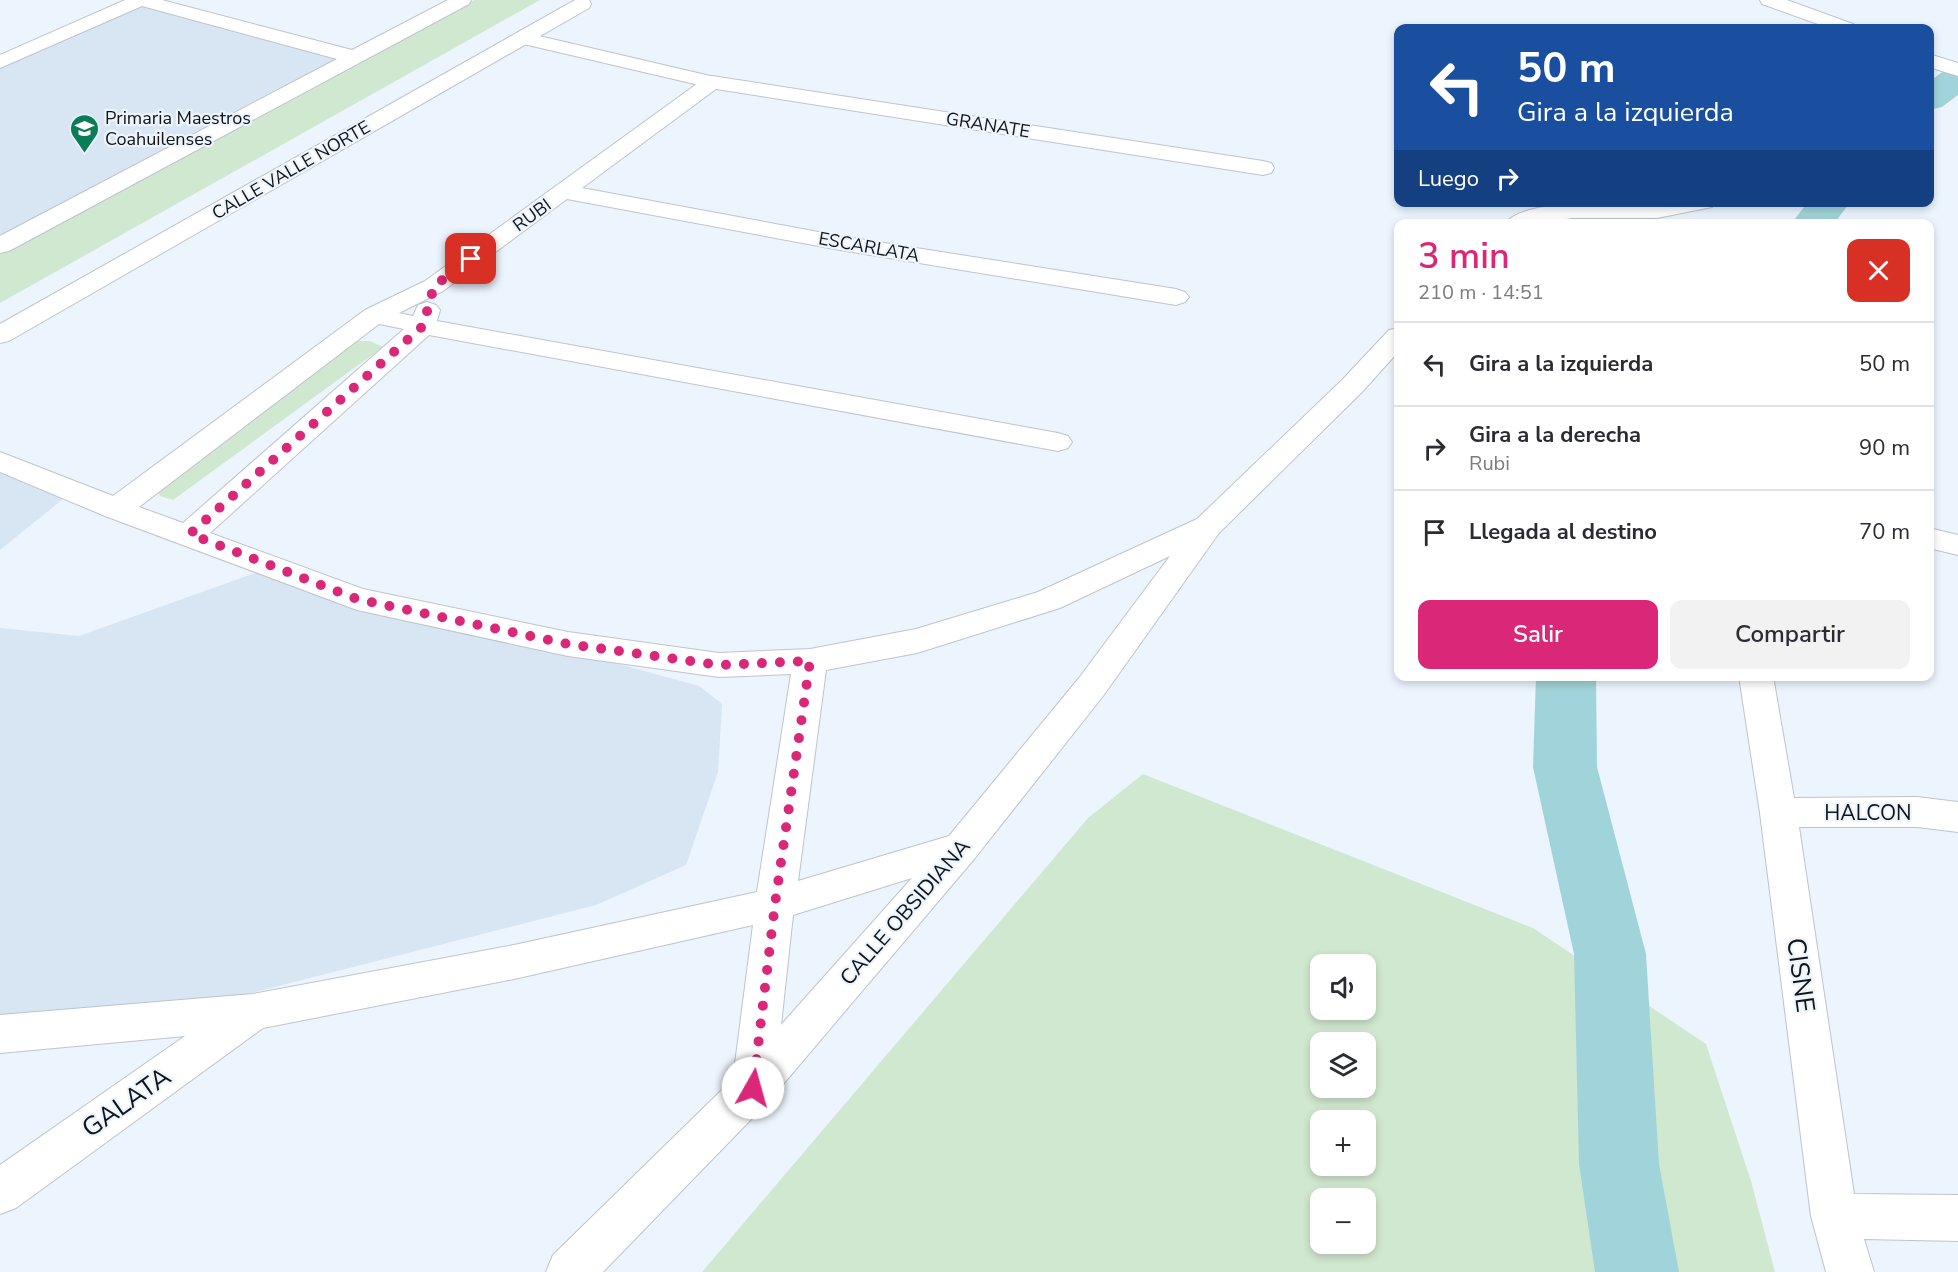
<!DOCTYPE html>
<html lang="es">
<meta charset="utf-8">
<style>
:root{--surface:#fff;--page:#f2f2f3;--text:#2b2b33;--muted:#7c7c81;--line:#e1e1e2;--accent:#db2777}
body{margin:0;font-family:"Nunito Sans",sans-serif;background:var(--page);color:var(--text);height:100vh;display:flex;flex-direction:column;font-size:22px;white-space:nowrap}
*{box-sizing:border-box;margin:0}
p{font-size:20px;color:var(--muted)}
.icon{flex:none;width:33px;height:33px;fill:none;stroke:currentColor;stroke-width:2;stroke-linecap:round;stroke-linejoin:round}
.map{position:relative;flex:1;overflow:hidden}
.details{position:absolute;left:1394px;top:219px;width:540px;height:462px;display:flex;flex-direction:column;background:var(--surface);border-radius:12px;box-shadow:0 3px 9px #0003}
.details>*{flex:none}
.banner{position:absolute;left:1394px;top:24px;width:540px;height:183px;border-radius:12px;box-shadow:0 3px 9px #0003;background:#1a4fa0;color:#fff;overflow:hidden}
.tools{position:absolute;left:1310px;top:954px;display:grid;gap:12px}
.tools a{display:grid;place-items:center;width:66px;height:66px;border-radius:12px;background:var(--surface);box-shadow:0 3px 9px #0003;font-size:30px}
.pin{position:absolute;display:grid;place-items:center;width:51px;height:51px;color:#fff;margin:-26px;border-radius:12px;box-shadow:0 3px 9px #0006}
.me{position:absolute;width:66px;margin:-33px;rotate:7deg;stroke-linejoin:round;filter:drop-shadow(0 0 4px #0008)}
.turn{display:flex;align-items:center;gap:21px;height:126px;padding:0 24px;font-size:27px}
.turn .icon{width:78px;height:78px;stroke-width:2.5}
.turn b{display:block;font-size:42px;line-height:51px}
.then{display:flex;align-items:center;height:57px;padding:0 24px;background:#0003;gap:12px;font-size:22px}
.round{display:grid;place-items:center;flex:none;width:63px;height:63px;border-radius:12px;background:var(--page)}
.headline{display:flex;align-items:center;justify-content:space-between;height:102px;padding:0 24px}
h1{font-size:36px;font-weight:600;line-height:45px;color:var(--accent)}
.primary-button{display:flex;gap:12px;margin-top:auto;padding:12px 24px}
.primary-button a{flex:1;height:69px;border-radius:12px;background:var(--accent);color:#fff;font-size:24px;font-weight:600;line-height:69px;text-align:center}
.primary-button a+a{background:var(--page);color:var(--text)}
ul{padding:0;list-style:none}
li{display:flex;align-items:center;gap:18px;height:84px;padding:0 24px;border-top:2px solid var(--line)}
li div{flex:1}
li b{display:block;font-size:22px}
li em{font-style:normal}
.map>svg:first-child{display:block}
.built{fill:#d8e5f3}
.green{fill:#d1e8d0;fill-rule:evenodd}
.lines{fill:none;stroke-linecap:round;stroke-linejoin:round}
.canal{fill:#a1d4da;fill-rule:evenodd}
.pedestrian-casing{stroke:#bdc4cc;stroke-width:2}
.minor-casing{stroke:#bdc4cc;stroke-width:2}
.pedestrian{fill:#fff;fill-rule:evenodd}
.minor{fill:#fff;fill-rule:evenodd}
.route{stroke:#db2777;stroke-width:10;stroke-dasharray:0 18}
.labels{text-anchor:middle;stroke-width:4.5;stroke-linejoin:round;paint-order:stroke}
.far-poi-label{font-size:18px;fill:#111416;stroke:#ecf4fd;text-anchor:start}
.far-street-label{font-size:18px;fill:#111416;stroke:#ecf4fd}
.street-label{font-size:21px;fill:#111416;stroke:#ecf4fd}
.near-street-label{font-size:26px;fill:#111416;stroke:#ecf4fd}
</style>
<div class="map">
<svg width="1958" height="1272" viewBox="0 0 1958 1272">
<rect width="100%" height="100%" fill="#ecf4fd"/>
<!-- built -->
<g class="built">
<polygon points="140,3 349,58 0,244 0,65"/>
<polygon points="0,467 69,494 0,550"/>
<polygon points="269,568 699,686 722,704 718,772 686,865 596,905 239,996 0,1032 0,628 79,636"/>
</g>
<!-- green -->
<g class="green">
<polygon points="474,0 540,0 0,303 0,253"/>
<polygon points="356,341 370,341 383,347 173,500 160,496 156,488"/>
<path d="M1143 774 1533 928 1706 1044 1751 1181 1775 1272H702L1088 818ZM1320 964H1365V1010H1320ZM1320 1042H1365V1088H1320ZM1320 1120H1365V1166H1320ZM1320 1198H1365V1244H1320Z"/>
</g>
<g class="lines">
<!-- canal -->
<g class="canal">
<polygon points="1958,67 1958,95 1942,107 1929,110 1929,82 1945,70"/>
<polygon points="1808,202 1850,202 1834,224 1791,224"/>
<polygon points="1536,676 1596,676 1597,767 1646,954 1659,1164 1679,1272 1595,1272 1579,1164 1574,954 1533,767"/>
</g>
<defs>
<polygon id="pedestrian" points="522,32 719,78 722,82 719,86 712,88 515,42 512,38 515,34"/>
<g id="minor">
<polygon points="125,0 162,0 352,50 448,0 471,0 469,4 9,251 0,253 0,236 337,59 142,6 0,68 0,55"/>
<polygon points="575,0 589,0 591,4 589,8 9,341 0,343 0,324"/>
<polygon points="1760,0 1787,0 1853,24 1856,28 1829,28 1762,4"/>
<polygon points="1929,54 1958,63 1958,76 1929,67"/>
<path d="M712 76 1263 161 1271 163 1274 168 1271 173 1263 175 716 89 582 188 840 236 1176 289 1185 292 1189 297 1185 302 1176 305 840 250 567 199 443 291 399 313 413 316 418 305 427 302 436 305 440 310 437 321 1058 433 1068 436 1072 442 1068 448 1058 451 429 335 210 533 363 589 568 632 719 653 810 649 916 629 1038 592 1197 519 1342 380 1389 330 1398 328V352L1362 392 1219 533 1103 696 975 858 768 1102 603 1272H546L553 1255 733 1079 753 925 514 979 263 1028 16 1208 0 1214V1165L185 1036 0 1053V1015L253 994 514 945 757 892 791 674 719 677 568 656 357 610 105 516 0 472V452L113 496 365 310 425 281 705 78ZM379 324 404 329 183 523 139 507ZM1170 556 1079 678 949 836 798 881 826 670 917 653 1060 608ZM912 878 781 1025 793 915Z"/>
<path d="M1667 202H1715L1712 207 1657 218H1572L1537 224H1505C1525 195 1633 206 1667 202Z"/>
<polygon points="1929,528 1958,535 1958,555 1929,548"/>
<polygon points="1739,676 1773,676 1794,798 1917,797 1958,802 1958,832 1917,827 1799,827 1854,1194 1958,1195 1958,1241 1864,1239 1874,1272 1826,1272 1811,1216 1760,813"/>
</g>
</defs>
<!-- pedestrian casing -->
<use href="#pedestrian" class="pedestrian-casing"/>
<!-- minor casing -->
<use href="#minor" class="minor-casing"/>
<!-- pedestrian -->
<use href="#pedestrian" class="pedestrian"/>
<!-- minor -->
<use href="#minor" class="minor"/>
</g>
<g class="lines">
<!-- route -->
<polyline class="route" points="471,259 434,286 423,326 190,534 357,599 568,644 719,665 810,661 775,904 753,1088"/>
</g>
<!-- icons -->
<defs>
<symbol id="school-pin" viewBox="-11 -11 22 30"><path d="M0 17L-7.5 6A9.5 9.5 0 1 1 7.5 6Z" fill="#0b7c58" stroke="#ecf4fd"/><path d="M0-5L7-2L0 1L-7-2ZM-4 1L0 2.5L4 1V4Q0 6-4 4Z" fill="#fff"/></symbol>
</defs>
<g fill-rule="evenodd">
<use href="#school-pin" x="68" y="112" width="33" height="45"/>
</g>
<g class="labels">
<!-- far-poi labels -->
<g class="far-poi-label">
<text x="105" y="124">Primaria Maestros<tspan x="105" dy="21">Coahuilenses</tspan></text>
</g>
<!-- far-street labels -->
<g class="far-street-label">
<text transform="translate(988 125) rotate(9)" y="6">GRANATE</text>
<text transform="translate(291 170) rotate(-30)" y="6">CALLE VALLE NORTE</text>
<text transform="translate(532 215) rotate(-36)" y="6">RUBI</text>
<text transform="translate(869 247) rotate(10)" y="6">ESCARLATA</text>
</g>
<!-- street labels -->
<g class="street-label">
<text x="1868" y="820">HALCON</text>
<text transform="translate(905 912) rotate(-49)" y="7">CALLE OBSIDIANA</text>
</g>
<!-- near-street labels -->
<g class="near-street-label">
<text transform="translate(1801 975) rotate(82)" y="9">CISNE</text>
<text transform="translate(126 1102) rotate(-35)" y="9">GALATA</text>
</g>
</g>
</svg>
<div class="tools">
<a><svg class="icon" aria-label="sound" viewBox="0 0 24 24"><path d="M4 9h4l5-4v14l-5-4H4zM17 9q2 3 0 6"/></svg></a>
<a><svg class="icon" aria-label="layers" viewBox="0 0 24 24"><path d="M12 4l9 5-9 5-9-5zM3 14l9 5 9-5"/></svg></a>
<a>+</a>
<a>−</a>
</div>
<div class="pin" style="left:471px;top:259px;background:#d93025"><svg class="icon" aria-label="arrive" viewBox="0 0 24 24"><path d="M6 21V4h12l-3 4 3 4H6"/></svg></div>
<svg class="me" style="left:753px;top:1088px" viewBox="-20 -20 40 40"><circle r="19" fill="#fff"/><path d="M0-13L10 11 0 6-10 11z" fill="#db2777"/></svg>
<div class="banner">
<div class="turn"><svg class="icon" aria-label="left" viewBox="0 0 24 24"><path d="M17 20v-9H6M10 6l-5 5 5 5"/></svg><div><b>50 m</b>Gira a la izquierda</div></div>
<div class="then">Luego<svg class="icon" aria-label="right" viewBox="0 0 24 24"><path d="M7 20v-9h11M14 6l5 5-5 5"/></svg></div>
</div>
<section class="details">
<div class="headline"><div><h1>3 min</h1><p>210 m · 14:51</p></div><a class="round" style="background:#d93025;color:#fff"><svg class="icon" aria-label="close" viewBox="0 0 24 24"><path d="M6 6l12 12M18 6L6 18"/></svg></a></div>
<ul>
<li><svg class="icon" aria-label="left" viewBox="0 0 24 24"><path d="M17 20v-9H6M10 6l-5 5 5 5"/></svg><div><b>Gira a la izquierda</b></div><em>50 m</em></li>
<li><svg class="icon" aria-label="right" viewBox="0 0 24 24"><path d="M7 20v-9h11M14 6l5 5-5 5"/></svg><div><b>Gira a la derecha</b><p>Rubi</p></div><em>90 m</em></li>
<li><svg class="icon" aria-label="arrive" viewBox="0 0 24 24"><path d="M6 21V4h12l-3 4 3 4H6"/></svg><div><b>Llegada al destino</b></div><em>70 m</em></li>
</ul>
<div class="primary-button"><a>Salir</a><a>Compartir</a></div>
</section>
</div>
